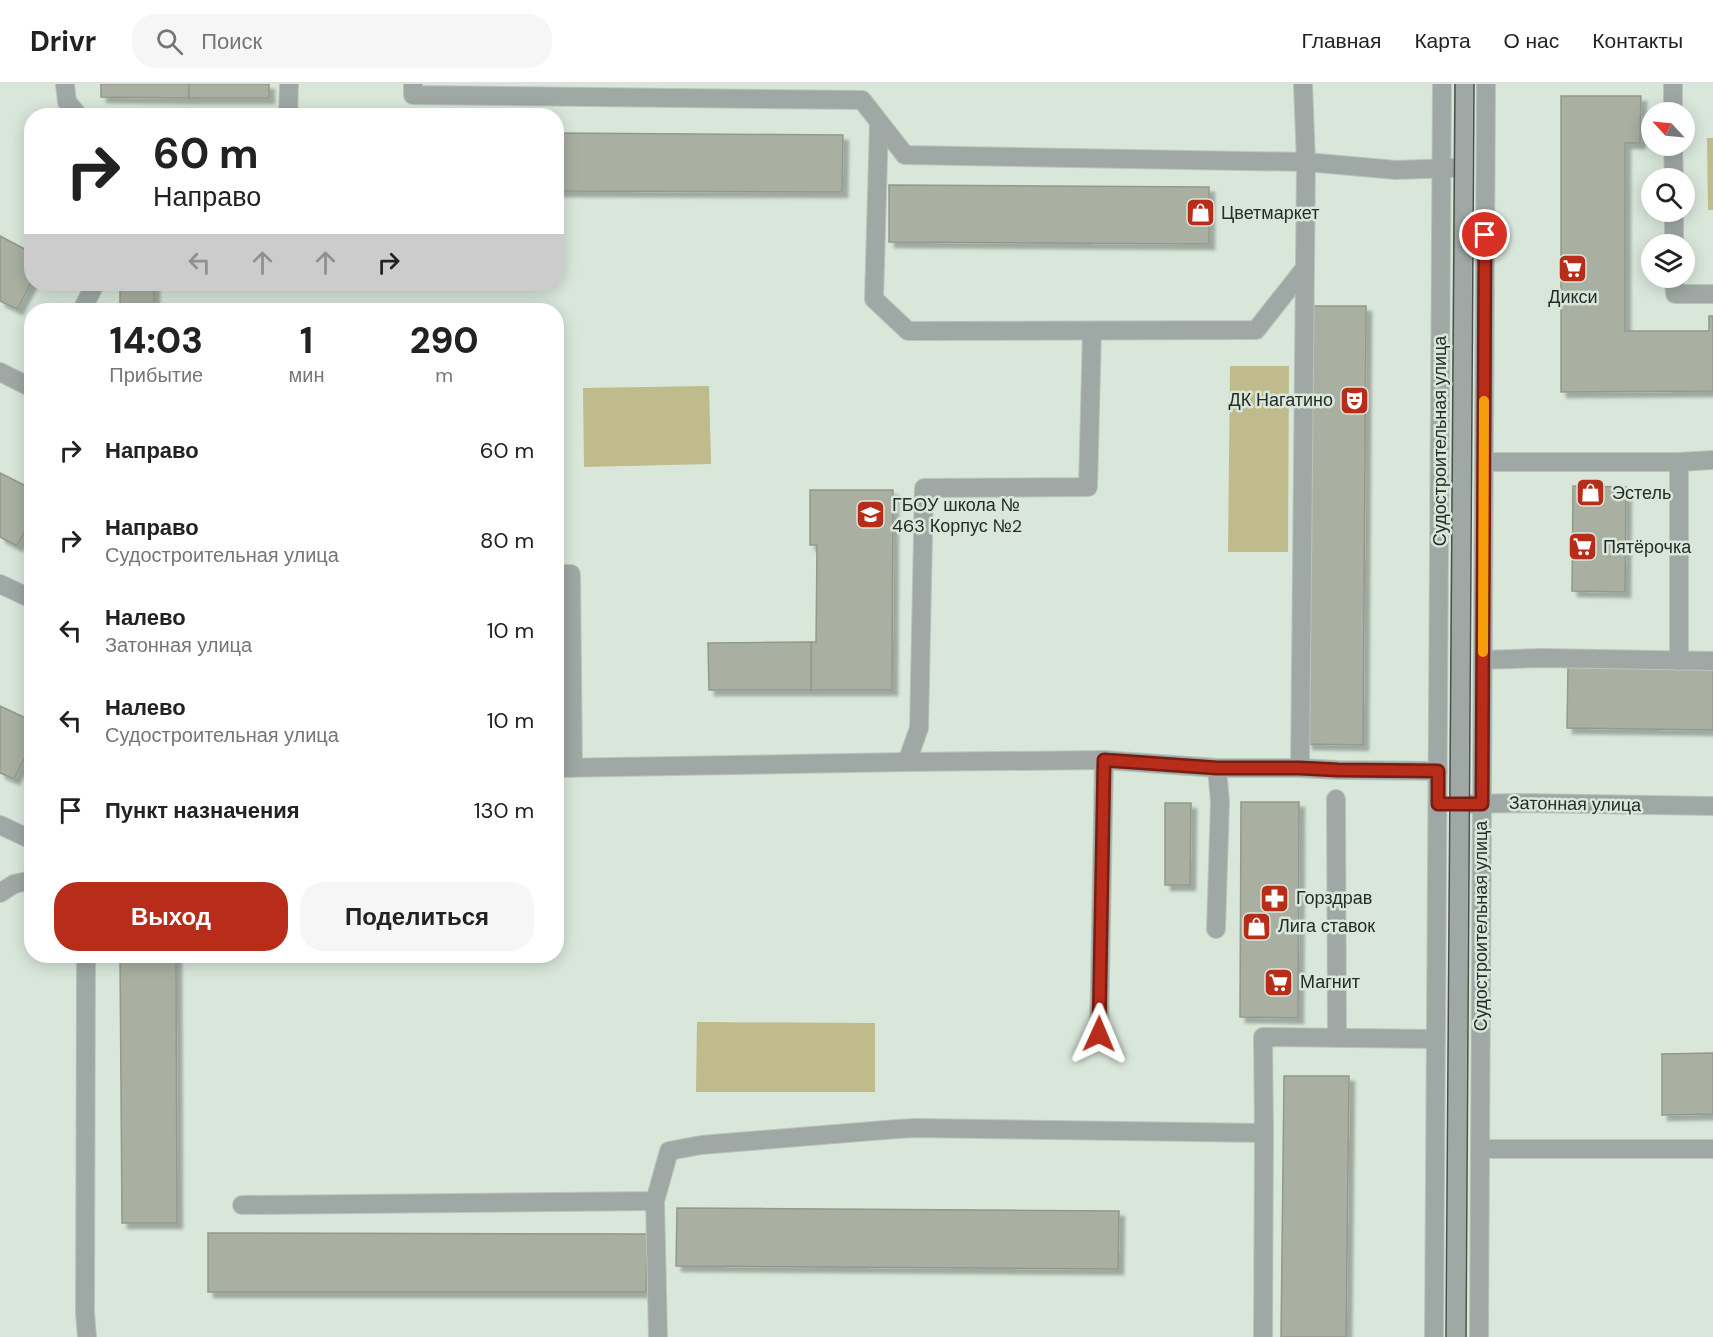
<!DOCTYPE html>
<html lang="ru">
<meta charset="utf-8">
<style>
:root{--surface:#fff;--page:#f6f6f6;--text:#222;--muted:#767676;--line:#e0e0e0;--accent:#b82c1a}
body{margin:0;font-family:"DM Sans",sans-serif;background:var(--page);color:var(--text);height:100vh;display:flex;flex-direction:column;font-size:22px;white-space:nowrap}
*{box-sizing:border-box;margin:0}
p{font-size:20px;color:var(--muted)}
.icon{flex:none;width:33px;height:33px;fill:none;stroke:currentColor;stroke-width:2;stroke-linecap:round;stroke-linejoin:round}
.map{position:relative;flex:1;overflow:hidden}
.sheet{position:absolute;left:24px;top:219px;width:540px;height:660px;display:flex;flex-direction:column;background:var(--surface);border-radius:24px;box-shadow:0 3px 15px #0003}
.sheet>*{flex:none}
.hud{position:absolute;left:24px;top:24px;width:540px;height:183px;border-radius:24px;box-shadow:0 3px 15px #0003;background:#fff;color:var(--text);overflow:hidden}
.needle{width:39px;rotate:296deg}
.fabs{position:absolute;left:1641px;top:18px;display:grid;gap:12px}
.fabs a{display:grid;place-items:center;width:54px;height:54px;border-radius:50%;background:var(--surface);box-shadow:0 3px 15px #0003;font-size:30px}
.pin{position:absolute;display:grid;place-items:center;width:51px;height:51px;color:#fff;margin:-26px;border:3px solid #fff;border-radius:50%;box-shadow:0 2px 6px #0007}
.me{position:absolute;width:66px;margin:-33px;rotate:1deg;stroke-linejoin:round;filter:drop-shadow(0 0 4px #0008)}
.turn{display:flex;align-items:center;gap:21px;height:126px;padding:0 30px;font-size:27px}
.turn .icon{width:78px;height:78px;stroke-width:2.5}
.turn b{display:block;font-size:42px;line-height:51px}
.lanes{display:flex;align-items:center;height:57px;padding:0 30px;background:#0003;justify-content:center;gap:30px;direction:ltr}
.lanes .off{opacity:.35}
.eta{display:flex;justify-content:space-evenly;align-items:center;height:102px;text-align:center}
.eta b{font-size:36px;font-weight:800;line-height:42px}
.cta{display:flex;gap:12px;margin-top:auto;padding:12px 30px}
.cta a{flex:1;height:69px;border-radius:24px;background:var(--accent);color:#fff;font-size:24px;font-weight:800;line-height:69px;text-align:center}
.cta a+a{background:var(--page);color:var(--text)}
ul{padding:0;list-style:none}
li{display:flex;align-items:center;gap:18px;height:90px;padding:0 30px}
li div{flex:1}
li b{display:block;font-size:22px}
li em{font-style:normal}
header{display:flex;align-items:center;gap:36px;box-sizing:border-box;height:84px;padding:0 30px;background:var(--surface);border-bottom:2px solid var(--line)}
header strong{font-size:28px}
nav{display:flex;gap:33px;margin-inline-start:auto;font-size:21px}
.search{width:420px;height:54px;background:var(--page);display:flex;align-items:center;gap:15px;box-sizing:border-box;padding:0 21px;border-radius:24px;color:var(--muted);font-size:22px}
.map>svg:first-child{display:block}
.green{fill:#c0bb8c}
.building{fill:#a9afa1;stroke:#93998b;stroke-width:1.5;filter:url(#shadow)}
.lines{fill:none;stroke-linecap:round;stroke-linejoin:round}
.minor-casing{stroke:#b9c5bb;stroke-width:20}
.minor{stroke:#a0a8a5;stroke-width:18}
.tram{stroke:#494f4a;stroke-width:1.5}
.route-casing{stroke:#781d11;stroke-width:15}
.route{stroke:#b82c1a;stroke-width:10}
.slow{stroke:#f59e0b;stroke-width:10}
.labels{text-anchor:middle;stroke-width:5;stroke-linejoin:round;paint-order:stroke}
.poi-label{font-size:18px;fill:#262b27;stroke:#d9e7db;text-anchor:start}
.street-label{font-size:18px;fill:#262b27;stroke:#d9e7db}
</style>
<header>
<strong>Drivr</strong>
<div class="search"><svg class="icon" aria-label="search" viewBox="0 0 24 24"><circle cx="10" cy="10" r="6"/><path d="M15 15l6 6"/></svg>Поиск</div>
<nav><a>Главная</a><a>Карта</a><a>О нас</a><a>Контакты</a></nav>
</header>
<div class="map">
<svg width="1713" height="1253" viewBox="0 0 1713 1253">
<defs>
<filter id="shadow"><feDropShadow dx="5.5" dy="5.5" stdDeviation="1.5" flood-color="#0004"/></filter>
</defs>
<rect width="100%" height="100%" fill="#d9e7db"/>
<!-- green -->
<g class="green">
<polygon points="1707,54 1713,54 1713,126 1708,126"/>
<polygon points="1230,282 1289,282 1288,468 1228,468"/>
<polygon points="709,302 711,380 584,383 583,304"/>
<polygon points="697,938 875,939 875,1008 696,1008"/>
</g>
<!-- building -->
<g class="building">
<polygon points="101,0 189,0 189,14 101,13"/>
<rect x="189" y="0" width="80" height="14"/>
<polygon points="1561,12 1641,12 1640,59 1625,59 1625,247 1709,247 1709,232 1713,232 1713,307 1561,308"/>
<polygon points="556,49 843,51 842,108 556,107"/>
<polygon points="889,101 1209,103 1209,160 889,158"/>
<polygon points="0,152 32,169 32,197 17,225 0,217"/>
<rect x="120" y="200" width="34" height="26"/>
<polygon points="1311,222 1366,222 1363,661 1307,660"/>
<polygon points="0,389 32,405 32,434 17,462 0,453"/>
<polygon points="1573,402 1626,403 1625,508 1572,507"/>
<polygon points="810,406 893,406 892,606 811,606 811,558 816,558 817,461 810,461"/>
<polygon points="811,558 811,606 709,606 708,559"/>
<polygon points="1568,582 1713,584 1713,646 1567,644"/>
<polygon points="0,622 32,637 32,659 14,695 0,689"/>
<polygon points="1241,718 1299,718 1298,934 1240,933"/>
<polygon points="1165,719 1191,719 1190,801 1165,801"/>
<polygon points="120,872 176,872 177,1139 122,1139"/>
<polygon points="1713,969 1713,1030 1662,1031 1662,970"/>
<polygon points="1284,992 1349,992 1346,1253 1281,1253"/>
<polygon points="677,1124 1119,1127 1118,1185 676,1182"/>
<polygon points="208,1149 647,1150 646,1208 208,1208"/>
</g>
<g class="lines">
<defs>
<g id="minor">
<polyline points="65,0 67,18 79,32"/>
<polyline points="413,0 413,11 862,16 905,71 1306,78 1396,86 1453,84"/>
<polyline points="1673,0 1673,28"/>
<polyline points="288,32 289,0"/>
<polyline points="879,38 874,215 908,247 1256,246 1305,184"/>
<polyline points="1673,62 1674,94"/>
<polyline points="1674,128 1674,160"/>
<polyline points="1674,194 1675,210 1713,210"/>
<polyline points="82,226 95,200"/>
<polyline points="0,288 32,304"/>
<polyline points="1484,378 1679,378 1713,376"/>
<polyline points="1679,378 1679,577"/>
<polyline points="556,490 571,490 573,684"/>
<polyline points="0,500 32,515"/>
<polyline points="1483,576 1542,574 1713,577"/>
<polyline points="907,678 919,644 924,404 1088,403 1092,247"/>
<polyline points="556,684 907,678 1104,676 1217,684 1300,684 1338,686 1438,687"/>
<polyline points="1300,684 1306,78 1303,0"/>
<polyline points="1336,715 1337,954"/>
<polyline points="1472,720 1516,719 1713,722"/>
<polyline points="0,741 32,756"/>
<polyline points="0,809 14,800 32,796"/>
<polyline points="1216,845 1220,718 1217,684"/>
<polyline points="86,872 85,1229 87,1253"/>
<polyline points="1099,949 1104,676"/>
<polyline points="1480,1065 1713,1065"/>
<polyline points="655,1117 658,1253"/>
<polyline points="242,1121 655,1117 669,1067 701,1061 897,1045 916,1044 1264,1049 1263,953 1436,955"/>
<polyline points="1263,1253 1264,1049"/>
<polyline points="1434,1253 1442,0"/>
<polyline points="1456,1253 1464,0"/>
<polyline points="1479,1253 1486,0"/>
</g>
</defs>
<!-- minor casing -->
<use href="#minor" class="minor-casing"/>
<!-- minor -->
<use href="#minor" class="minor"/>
<!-- tram -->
<g class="tram">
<polyline points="1446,1253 1455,0"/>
<polyline points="1466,1253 1474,0"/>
</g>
</g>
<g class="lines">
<defs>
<polyline id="route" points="1099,950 1104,676 1217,684 1300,684 1338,686 1438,687 1438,720 1482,720 1485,151"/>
</defs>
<!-- route casing -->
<use href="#route" class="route-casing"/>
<!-- route -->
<use href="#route" class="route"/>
<!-- slow -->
<polyline class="slow" points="1483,568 1484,317"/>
</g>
<!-- icons -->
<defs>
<symbol id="shop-square" viewBox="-11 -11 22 22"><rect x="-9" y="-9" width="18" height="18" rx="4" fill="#b82c1a" stroke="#d9e7db"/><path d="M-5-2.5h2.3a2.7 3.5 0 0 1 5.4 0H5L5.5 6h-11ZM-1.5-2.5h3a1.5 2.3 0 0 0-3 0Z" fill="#fff"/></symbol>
<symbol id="supermarket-square" viewBox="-11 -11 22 22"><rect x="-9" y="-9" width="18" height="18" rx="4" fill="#b82c1a" stroke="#d9e7db"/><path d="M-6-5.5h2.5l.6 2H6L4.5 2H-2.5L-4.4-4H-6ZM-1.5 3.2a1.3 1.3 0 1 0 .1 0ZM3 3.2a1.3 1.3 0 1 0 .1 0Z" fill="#fff"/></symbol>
<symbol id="theatre-square" viewBox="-11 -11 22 22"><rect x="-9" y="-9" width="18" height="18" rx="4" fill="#b82c1a" stroke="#d9e7db"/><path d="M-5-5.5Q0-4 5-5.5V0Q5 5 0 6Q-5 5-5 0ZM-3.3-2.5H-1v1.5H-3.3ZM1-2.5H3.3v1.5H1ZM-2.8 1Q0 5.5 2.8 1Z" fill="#fff"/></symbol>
<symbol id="school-square" viewBox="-11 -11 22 22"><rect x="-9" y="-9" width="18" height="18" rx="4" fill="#b82c1a" stroke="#d9e7db"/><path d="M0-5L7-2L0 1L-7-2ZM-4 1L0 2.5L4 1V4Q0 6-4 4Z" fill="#fff"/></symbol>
<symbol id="pharmacy-square" viewBox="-11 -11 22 22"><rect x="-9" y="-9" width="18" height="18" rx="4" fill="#b82c1a" stroke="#d9e7db"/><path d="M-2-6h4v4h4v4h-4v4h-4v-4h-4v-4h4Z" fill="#fff"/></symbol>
</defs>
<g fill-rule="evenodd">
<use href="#shop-square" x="1184" y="112" width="33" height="33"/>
<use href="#supermarket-square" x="1556" y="168" width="33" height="33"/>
<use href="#theatre-square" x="1338" y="300" width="33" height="33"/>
<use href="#shop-square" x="1574" y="392" width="33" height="33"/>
<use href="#school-square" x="854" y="414" width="33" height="33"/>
<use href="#supermarket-square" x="1566" y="446" width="33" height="33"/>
<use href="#pharmacy-square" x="1258" y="798" width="33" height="33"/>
<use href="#shop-square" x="1240" y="826" width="33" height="33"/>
<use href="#supermarket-square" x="1262" y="882" width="33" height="33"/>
</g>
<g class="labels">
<!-- poi labels -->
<g class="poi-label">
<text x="1221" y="135">Цветмаркет</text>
<text x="1573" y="219" text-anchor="middle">Дикси</text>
<text x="1333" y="322" text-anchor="end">ДК Нагатино</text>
<text x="1612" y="415">Эстель</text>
<text x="892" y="427">ГБОУ школа №<tspan x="892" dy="21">463 Корпус №2</tspan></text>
<text x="1603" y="469">Пятёрочка</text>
<text x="1296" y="820">Горздрав</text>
<text x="1278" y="848">Лига ставок</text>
<text x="1300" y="904">Магнит</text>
</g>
<!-- street labels -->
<g class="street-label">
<text transform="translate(1440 357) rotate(-90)" y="6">Судостроительная улица</text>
<text transform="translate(1575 720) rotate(1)" y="6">Затонная улица</text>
<text transform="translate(1481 842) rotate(-90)" y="6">Судостроительная улица</text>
</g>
</g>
</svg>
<div class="fabs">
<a><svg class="needle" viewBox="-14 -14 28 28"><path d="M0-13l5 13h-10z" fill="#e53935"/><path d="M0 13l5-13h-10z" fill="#767676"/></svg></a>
<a><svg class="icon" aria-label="search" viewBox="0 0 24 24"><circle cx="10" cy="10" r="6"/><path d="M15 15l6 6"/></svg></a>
<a><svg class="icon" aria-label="layers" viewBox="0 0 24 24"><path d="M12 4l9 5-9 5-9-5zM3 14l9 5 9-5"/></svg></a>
</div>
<div class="pin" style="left:1485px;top:151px;background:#d93025"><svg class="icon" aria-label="arrive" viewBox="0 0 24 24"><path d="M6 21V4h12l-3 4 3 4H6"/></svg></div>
<svg class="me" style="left:1099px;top:950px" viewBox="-20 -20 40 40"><path d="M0-17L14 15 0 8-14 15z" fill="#b82c1a" stroke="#fff" stroke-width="4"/></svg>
<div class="hud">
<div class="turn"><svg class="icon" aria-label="right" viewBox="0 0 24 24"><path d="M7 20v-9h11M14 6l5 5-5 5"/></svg><div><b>60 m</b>Направо</div></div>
<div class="lanes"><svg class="icon off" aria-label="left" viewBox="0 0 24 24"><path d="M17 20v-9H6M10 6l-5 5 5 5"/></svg><svg class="icon off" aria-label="ahead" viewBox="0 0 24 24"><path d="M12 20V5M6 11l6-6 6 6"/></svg><svg class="icon off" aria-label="ahead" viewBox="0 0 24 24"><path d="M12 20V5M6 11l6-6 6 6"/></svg><svg class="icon" aria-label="right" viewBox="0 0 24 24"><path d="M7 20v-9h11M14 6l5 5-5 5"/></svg></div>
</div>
<section class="sheet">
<div class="eta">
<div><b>14:03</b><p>Прибытие</p></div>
<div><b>1</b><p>мин</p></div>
<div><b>290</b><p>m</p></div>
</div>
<ul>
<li><svg class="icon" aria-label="right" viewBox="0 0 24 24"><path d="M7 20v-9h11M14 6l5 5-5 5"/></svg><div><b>Направо</b></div><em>60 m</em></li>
<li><svg class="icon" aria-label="right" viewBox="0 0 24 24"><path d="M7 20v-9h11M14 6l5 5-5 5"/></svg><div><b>Направо</b><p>Судостроительная улица</p></div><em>80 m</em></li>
<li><svg class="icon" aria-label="left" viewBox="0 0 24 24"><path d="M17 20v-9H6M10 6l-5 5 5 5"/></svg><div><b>Налево</b><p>Затонная улица</p></div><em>10 m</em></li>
<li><svg class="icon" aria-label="left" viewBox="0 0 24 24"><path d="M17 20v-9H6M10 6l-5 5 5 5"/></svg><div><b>Налево</b><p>Судостроительная улица</p></div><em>10 m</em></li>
<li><svg class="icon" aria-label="arrive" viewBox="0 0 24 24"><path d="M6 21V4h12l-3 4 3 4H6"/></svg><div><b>Пункт назначения</b></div><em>130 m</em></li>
</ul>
<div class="cta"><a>Выход</a><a>Поделиться</a></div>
</section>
</div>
